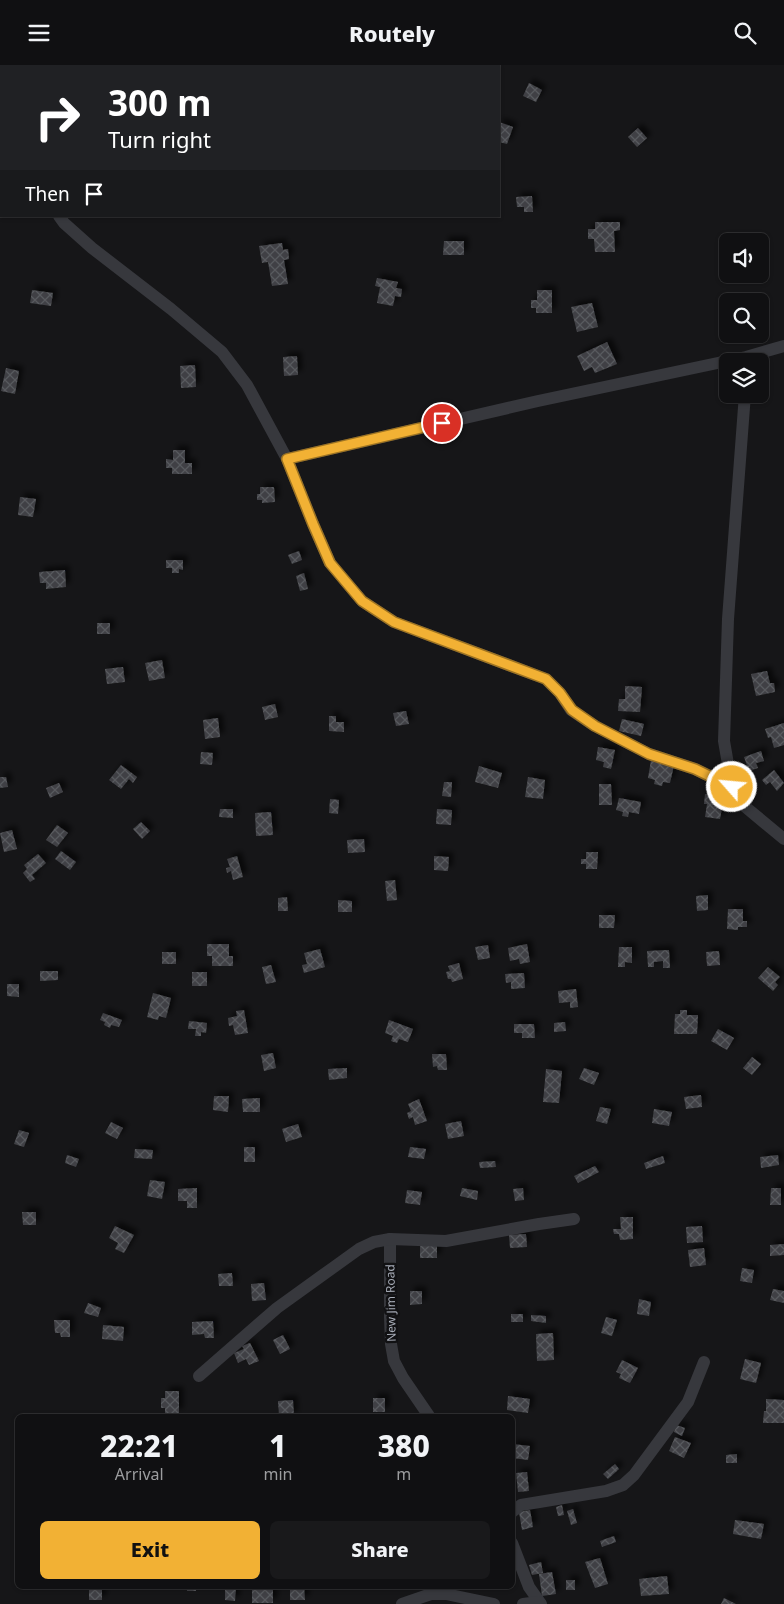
<!DOCTYPE html>
<style>
:root{--surface:#101012;--page:#19191b;--text:#f1f3f6;--muted:#9c9d9f;--line:#303032;--accent:#f2b134}
body{margin:0;font-family:"Noto Sans",sans-serif;background:var(--page);color:var(--text);height:100vh;display:flex;flex-direction:column;font-size:19px;white-space:nowrap}
*{box-sizing:border-box;margin:0}
p{font-size:16px;color:var(--muted)}
.icon{flex:none;width:28px;height:28px;fill:none;stroke:currentColor;stroke-width:2;stroke-linecap:round;stroke-linejoin:round}
.map{position:relative;flex:1;overflow:hidden}
.side{position:absolute;left:15px;top:1349px;width:500px;height:175px;display:flex;flex-direction:column;background:var(--surface);border-radius:8px;box-shadow:0 1px 4px #0004,0 0 0 1px var(--line)}
.side>*{flex:none}
.hud{position:absolute;left:0px;top:0px;width:500px;height:152px;box-shadow:0 1px 4px #0004,0 0 0 1px var(--line);background:#202124;color:#fff;overflow:hidden}
.controls{position:absolute;left:719px;top:168px;display:grid;gap:10px}
.controls a{display:grid;place-items:center;width:50px;height:50px;border-radius:8px;background:var(--surface);box-shadow:0 1px 4px #0004,0 0 0 1px var(--line);font-size:25px}
.pin{position:absolute;display:grid;place-items:center;width:42px;height:42px;color:#fff;margin:-21px;border:2px solid #fff;border-radius:50%;box-shadow:0 1px 5px #0007}
.me{position:absolute;width:55px;margin:-28px;rotate:297deg;stroke-linejoin:round;filter:drop-shadow(0 0 4px #0008)}
.turn{display:flex;align-items:center;gap:18px;height:105px;padding:0 25px;font-size:22px}
.turn .icon{width:65px;height:65px;stroke-width:2.5}
.turn b{display:block;font-size:35px;line-height:42px}
.then{display:flex;align-items:center;height:48px;padding:0 25px;background:#0003;gap:10px;font-size:19px}
.eta{display:flex;justify-content:space-evenly;align-items:center;height:85px;text-align:center}
.eta b{font-size:30px;font-weight:800;line-height:35px}
.primary-button{display:flex;gap:10px;margin-top:auto;padding:10px 25px}
.primary-button a{flex:1;height:58px;border-radius:8px;background:var(--accent);color:#111;font-size:20px;font-weight:800;line-height:58px;text-align:center}
.primary-button a+a{background:var(--page);color:var(--text)}
header{display:flex;justify-content:space-between;align-items:center;height:65px;padding:0 25px;background:var(--surface);font-size:22px;font-weight:800}
.map>svg:first-child{display:block}
.building{fill:url(#building-cross-hatch);filter:url(#shadow)}
.lines{fill:none;stroke-linecap:round;stroke-linejoin:round}
.minor{stroke:#37383d;stroke-width:12}
.route-casing{stroke:#9d7322;stroke-width:12}
.route{stroke:#f2b134;stroke-width:9}
.labels{text-anchor:middle;stroke-width:5;stroke-linejoin:round;paint-order:stroke}
.street-label{font-size:12px;fill:#a8adb8;stroke:#111113}
</style>
<header><svg class="icon" aria-label="menu" viewBox="0 0 24 24"><path d="M4 6h16M4 12h16M4 18h16"/></svg>Routely<svg class="icon" aria-label="search" viewBox="0 0 24 24"><circle cx="10" cy="10" r="6"/><path d="M15 15l6 6"/></svg></header>
<div class="map">
<svg width="784" height="1539" viewBox="0 0 784 1539">
<defs>
<pattern id="building-cross-hatch" width="8" height="8" patternUnits="userSpaceOnUse" patternTransform="scale(1.25)"><rect width="8" height="8" fill="#404145"/><path d="M0 0l8 8M0 8l8-8" fill="none" stroke="#595a5e"/></pattern>
<filter id="shadow"><feDropShadow dx="4.5" dy="-4.5" stdDeviation="2.5" flood-color="#0009"/></filter>
</defs>
<rect width="100%" height="100%" fill="#161618"/>
<!-- building -->
<g class="building">
<polygon points="529,18 542,25 536,37 523,31"/>
<polygon points="499,57 513,62 507,79 499,77"/>
<polygon points="638,63 647,73 637,82 628,72"/>
<polygon points="532,131 533,147 524,147 524,142 517,142 516,132"/>
<polygon points="595,157 620,157 620,165 614,166 615,187 595,187 594,174 588,174 588,164 595,164"/>
<polygon points="444,176 464,176 464,190 443,190"/>
<polygon points="282,178 283,185 288,184 289,194 284,195 288,219 272,221 268,197 262,198 259,181"/>
<polygon points="377,213 398,217 396,223 402,224 401,232 395,231 393,241 377,238 380,222 375,221"/>
<polygon points="32,225 53,228 51,241 30,238"/>
<polygon points="537,225 552,225 552,248 536,248 536,243 531,243 531,235 537,235"/>
<polygon points="592,238 598,262 577,267 571,242"/>
<polygon points="607,277 617,299 595,308 592,302 584,306 577,291"/>
<polygon points="297,291 298,310 284,311 283,292"/>
<polygon points="195,300 196,322 181,323 180,301"/>
<polygon points="6,303 19,306 15,329 1,326"/>
<polygon points="173,385 185,385 185,398 192,398 192,409 172,409 172,403 166,403 166,394 173,395"/>
<polygon points="260,422 274,422 275,437 262,438 262,435 257,435 257,429 260,429"/>
<polygon points="20,432 36,434 33,452 18,450"/>
<polygon points="299,486 302,495 292,499 288,490"/>
<polygon points="166,495 183,495 183,505 179,504 179,508 172,508 172,503 166,503"/>
<polygon points="65,505 66,522 46,524 46,518 40,518 39,507"/>
<polygon points="304,508 308,524 300,526 296,511"/>
<rect x="97" y="558" width="13" height="11"/>
<polygon points="162,595 165,613 149,616 145,598"/>
<polygon points="123,602 125,617 107,619 105,604"/>
<polygon points="767,606 770,618 774,618 775,627 756,631 751,609"/>
<polygon points="625,621 642,622 640,647 618,646 619,634 625,634"/>
<polygon points="275,639 278,652 265,655 262,642"/>
<polygon points="406,646 409,659 396,661 393,648"/>
<polygon points="329,651 336,651 336,657 344,657 344,667 329,666"/>
<polygon points="218,653 220,672 205,674 203,655"/>
<polygon points="622,654 644,659 641,671 619,666"/>
<polygon points="784,658 784,680 774,683 771,672 768,673 765,664"/>
<polygon points="598,682 615,685 611,704 603,702 604,697 596,695"/>
<polygon points="761,686 764,696 756,698 758,703 749,706 744,692"/>
<polygon points="201,687 213,688 212,700 200,699"/>
<polygon points="651,695 674,700 670,718 663,717 662,721 654,719 655,715 648,713"/>
<polygon points="121,700 137,712 133,718 129,714 121,724 109,715"/>
<polygon points="479,701 502,708 498,723 475,717"/>
<polygon points="774,705 784,718 777,726 770,717 766,720 762,715"/>
<polygon points="0,712 6,712 8,722 0,723"/>
<polygon points="528,712 545,715 543,734 525,732"/>
<polygon points="444,717 452,717 451,732 442,731"/>
<polygon points="59,718 63,727 50,733 46,723"/>
<polygon points="599,719 611,719 612,740 599,740"/>
<polygon points="705,729 724,732 720,754 705,752 707,739 704,739"/>
<polygon points="619,733 641,737 639,749 629,747 628,752 622,751 623,747 616,745"/>
<polygon points="330,734 339,735 338,749 329,748"/>
<polygon points="220,744 233,744 233,753 219,752"/>
<polygon points="437,744 452,745 451,760 436,759"/>
<polygon points="271,747 273,770 256,771 255,748"/>
<polygon points="141,757 150,766 142,774 133,764"/>
<polygon points="57,760 68,768 57,782 46,775"/>
<polygon points="12,765 17,784 4,787 0,768"/>
<polygon points="364,774 365,787 348,788 347,775"/>
<polygon points="61,786 76,797 70,805 55,794"/>
<polygon points="586,787 598,787 597,804 586,804 586,799 581,799 581,794 586,794"/>
<polygon points="38,789 46,798 32,810 35,814 30,817 23,808 27,804 24,800"/>
<polygon points="237,791 243,812 233,815 231,806 227,808 226,803 230,802 227,794"/>
<polygon points="434,791 449,792 448,806 434,805"/>
<polygon points="395,815 397,835 387,836 385,816"/>
<polygon points="708,830 708,845 697,846 696,831"/>
<polygon points="287,832 288,846 278,846 278,833"/>
<polygon points="338,835 352,836 352,847 338,847"/>
<polygon points="728,844 743,844 743,856 747,856 747,862 738,862 738,865 727,864"/>
<polygon points="599,850 615,850 614,863 599,863"/>
<polygon points="207,879 229,879 229,891 233,891 233,901 212,901 212,891 207,891"/>
<polygon points="527,879 530,897 520,899 519,894 510,896 508,883"/>
<polygon points="488,880 490,893 478,895 475,882"/>
<polygon points="619,882 632,882 632,898 625,897 625,902 618,902"/>
<polygon points="320,884 325,902 304,908 302,900 307,899 304,888"/>
<polygon points="669,885 670,903 663,903 663,896 654,897 654,902 648,902 647,886"/>
<polygon points="719,886 720,900 707,901 706,887"/>
<rect x="162" y="887" width="14" height="12"/>
<polygon points="459,898 463,914 452,917 451,914 448,914 446,907 450,906 448,901"/>
<polygon points="271,900 276,917 266,919 262,902"/>
<polygon points="768,902 780,912 775,917 778,920 773,926 758,913"/>
<polygon points="40,906 58,906 58,915 40,916"/>
<rect x="192" y="907" width="15" height="14"/>
<polygon points="524,908 525,923 511,924 511,917 506,918 505,909"/>
<polygon points="7,919 19,919 19,932 7,931"/>
<polygon points="576,924 578,942 570,943 570,937 559,938 558,926"/>
<polygon points="153,928 171,933 166,953 159,951 158,955 147,952"/>
<polygon points="244,945 248,968 235,970 233,960 229,961 228,953 237,951 236,946"/>
<polygon points="680,945 687,945 687,950 698,950 697,969 674,969 675,949 680,949"/>
<polygon points="103,948 122,955 119,962 111,960 110,963 104,960 105,957 100,955"/>
<polygon points="389,955 413,964 408,977 399,974 397,978 391,976 393,971 385,968"/>
<polygon points="189,956 207,958 206,968 201,967 201,971 195,971 196,964 188,964"/>
<polygon points="565,957 566,966 554,967 554,958"/>
<polygon points="514,959 534,959 535,973 522,973 522,968 514,968"/>
<polygon points="718,964 734,973 727,985 711,976"/>
<polygon points="273,988 276,1003 264,1006 261,990"/>
<polygon points="432,989 446,989 447,1005 438,1005 437,1001 433,1002"/>
<polygon points="752,992 761,999 752,1010 743,1003"/>
<polygon points="347,1003 347,1013 329,1015 328,1004"/>
<polygon points="584,1003 599,1008 594,1020 579,1014"/>
<polygon points="546,1004 562,1006 559,1038 543,1037"/>
<polygon points="701,1030 702,1042 686,1044 684,1032"/>
<polygon points="214,1031 229,1031 228,1047 213,1045"/>
<polygon points="260,1033 260,1047 243,1047 242,1034"/>
<polygon points="419,1034 427,1056 415,1060 413,1052 409,1054 407,1048 411,1046 408,1039"/>
<polygon points="600,1042 611,1044 607,1059 596,1056"/>
<polygon points="654,1044 672,1047 669,1061 652,1058"/>
<polygon points="461,1056 464,1071 448,1074 445,1059"/>
<polygon points="111,1057 123,1063 117,1074 105,1068"/>
<polygon points="298,1059 302,1072 286,1077 282,1064"/>
<polygon points="19,1065 29,1068 24,1082 14,1079"/>
<rect x="244" y="1082" width="11" height="15"/>
<polygon points="410,1082 426,1084 424,1094 408,1092"/>
<polygon points="135,1084 153,1085 152,1094 134,1093"/>
<polygon points="67,1090 79,1094 76,1102 65,1098"/>
<polygon points="778,1090 779,1100 761,1103 760,1092"/>
<polygon points="663,1091 665,1098 646,1104 644,1098"/>
<polygon points="495,1096 496,1102 480,1103 479,1097"/>
<polygon points="595,1101 599,1107 578,1118 574,1111"/>
<polygon points="150,1115 165,1117 162,1134 147,1131"/>
<polygon points="197,1123 197,1143 187,1143 187,1136 178,1136 178,1124"/>
<polygon points="462,1123 478,1126 477,1135 460,1131"/>
<polygon points="523,1123 524,1135 515,1136 513,1124"/>
<polygon points="771,1123 781,1123 781,1140 770,1140"/>
<polygon points="407,1125 422,1127 420,1140 405,1138"/>
<polygon points="22,1147 36,1147 36,1160 23,1160"/>
<polygon points="620,1152 633,1152 633,1174 620,1175 619,1169 614,1169 613,1164 621,1164"/>
<polygon points="115,1161 134,1170 124,1188 115,1184 118,1178 109,1173"/>
<polygon points="702,1161 703,1177 687,1178 686,1162"/>
<polygon points="526,1169 527,1182 510,1183 509,1170"/>
<rect x="420" y="1179" width="17" height="14"/>
<polygon points="784,1179 784,1190 770,1191 770,1180"/>
<polygon points="704,1183 706,1200 690,1202 688,1185"/>
<polygon points="742,1203 754,1205 752,1218 740,1216"/>
<polygon points="232,1208 233,1221 219,1221 218,1209"/>
<polygon points="264,1218 266,1235 252,1236 251,1219"/>
<polygon points="773,1224 784,1226 784,1238 770,1235"/>
<polygon points="410,1226 422,1226 422,1239 410,1240"/>
<polygon points="639,1234 651,1237 649,1251 637,1249"/>
<polygon points="88,1238 101,1243 98,1252 84,1248"/>
<rect x="511" y="1249" width="12" height="8"/>
<polygon points="531,1250 546,1251 546,1258 531,1256"/>
<polygon points="606,1252 617,1255 612,1271 601,1268"/>
<polygon points="54,1255 70,1255 70,1272 61,1272 60,1268 55,1268"/>
<polygon points="213,1256 214,1273 205,1273 204,1269 192,1270 192,1257"/>
<polygon points="103,1260 124,1262 123,1276 102,1274"/>
<polygon points="553,1268 554,1295 537,1296 536,1269"/>
<polygon points="283,1270 290,1284 280,1289 273,1275"/>
<polygon points="250,1278 259,1296 249,1300 246,1294 238,1298 234,1288 244,1284 242,1281"/>
<polygon points="745,1294 761,1298 756,1318 740,1314"/>
<polygon points="622,1295 638,1303 630,1318 619,1313 621,1309 616,1307"/>
<polygon points="165,1326 179,1326 179,1348 165,1348 165,1343 161,1343 161,1333 165,1333"/>
<polygon points="508,1331 530,1334 528,1348 507,1345"/>
<rect x="373" y="1333" width="12" height="14"/>
<polygon points="766,1334 784,1335 784,1358 763,1358 764,1346 766,1346"/>
<polygon points="293,1335 294,1351 279,1351 278,1336"/>
<polygon points="676,1360 685,1363 682,1371 674,1367"/>
<polygon points="675,1372 691,1378 684,1393 669,1386"/>
<polygon points="512,1379 530,1381 528,1395 512,1393"/>
<polygon points="737,1389 737,1398 726,1398 726,1390"/>
<polygon points="615,1399 619,1404 608,1414 603,1409"/>
<polygon points="527,1407 529,1426 518,1427 516,1408"/>
<polygon points="562,1440 564,1450 558,1451 556,1442"/>
<polygon points="573,1444 577,1458 571,1460 567,1446"/>
<polygon points="530,1445 533,1462 522,1465 519,1447"/>
<polygon points="735,1455 764,1459 761,1474 733,1469"/>
<polygon points="614,1471 616,1477 602,1482 600,1476"/>
<polygon points="600,1493 608,1519 595,1523 585,1497"/>
<polygon points="541,1497 543,1508 532,1510 529,1500"/>
<polygon points="552,1507 556,1529 542,1531 539,1509"/>
<polygon points="667,1511 669,1529 641,1531 639,1514"/>
<rect x="566" y="1515" width="9" height="10"/>
<rect x="89" y="1521" width="13" height="14"/>
<rect x="187" y="1521" width="9" height="5"/>
<polygon points="225,1521 236,1521 235,1536 225,1535"/>
<polygon points="252,1521 266,1521 266,1524 273,1524 273,1538 252,1538"/>
<polygon points="290,1521 304,1521 305,1535 290,1535"/>
<polygon points="724,1533 736,1539 721,1539"/>
</g>
<g class="lines">
<!-- minor -->
<g class="minor">
<polyline points="0,47 1,49"/>
<polyline points="59,151 64,158 92,183 171,244 222,287 247,320 287,394 313,459 330,498 362,536 394,557 546,614 560,628 571,645 595,661 649,689 695,704 732,722"/>
<polyline points="745,329 728,554 724,676 732,722 743,740 784,774"/>
<polyline points="287,394 538,336 746,292 784,281"/>
<polyline points="390,1174 390,1252 391,1279 394,1296 403,1313 429,1351"/>
<polyline points="199,1311 277,1243 334,1202 359,1184 374,1177 390,1174 446,1176 539,1159 574,1154"/>
<polyline points="512,1447 521,1440 606,1426 623,1420 634,1410 688,1337 704,1297"/>
<polyline points="512,1478 529,1522 541,1539"/>
<polyline points="402,1539 431,1529 446,1529 494,1539"/>
<polyline points="523,1539 539,1537"/>
</g>
</g>
<g class="lines">
<defs>
<polyline id="route" points="442,358 287,394 313,459 330,498 362,536 394,557 546,614 560,628 572,645 595,661 649,689 695,704 732,722"/>
</defs>
<!-- route casing -->
<use href="#route" class="route-casing"/>
<!-- route -->
<use href="#route" class="route"/>
</g>
<g class="labels">
<!-- street labels -->
<g class="street-label">
<text transform="translate(391 1238) rotate(-91)" y="4">New Jim Road</text>
</g>
</g>
</svg>
<div class="controls">
<a><svg class="icon" aria-label="sound" viewBox="0 0 24 24"><path d="M4 9h4l5-4v14l-5-4H4zM17 9q2 3 0 6"/></svg></a>
<a><svg class="icon" aria-label="search" viewBox="0 0 24 24"><circle cx="10" cy="10" r="6"/><path d="M15 15l6 6"/></svg></a>
<a><svg class="icon" aria-label="layers" viewBox="0 0 24 24"><path d="M12 4l9 5-9 5-9-5zM3 14l9 5 9-5"/></svg></a>
</div>
<div class="pin" style="left:442px;top:358px;background:#d93025"><svg class="icon" aria-label="arrive" viewBox="0 0 24 24"><path d="M6 21V4h12l-3 4 3 4H6"/></svg></div>
<svg class="me" style="left:732px;top:722px" viewBox="-20 -20 40 40"><circle r="17" fill="#f2b134" stroke="#fff" stroke-width="3"/><path d="M0-11L8 9 0 5-8 9z" fill="#fff"/></svg>
<div class="hud">
<div class="turn"><svg class="icon" aria-label="right" viewBox="0 0 24 24"><path d="M7 20v-9h11M14 6l5 5-5 5"/></svg><div><b>300 m</b>Turn right</div></div>
<div class="then">Then<svg class="icon" aria-label="arrive" viewBox="0 0 24 24"><path d="M6 21V4h12l-3 4 3 4H6"/></svg></div>
</div>
<section class="side">
<div class="eta">
<div><b>22:21</b><p>Arrival</p></div>
<div><b>1</b><p>min</p></div>
<div><b>380</b><p>m</p></div>
</div>
<div class="primary-button"><a>Exit</a><a>Share</a></div>
</section>
</div>
